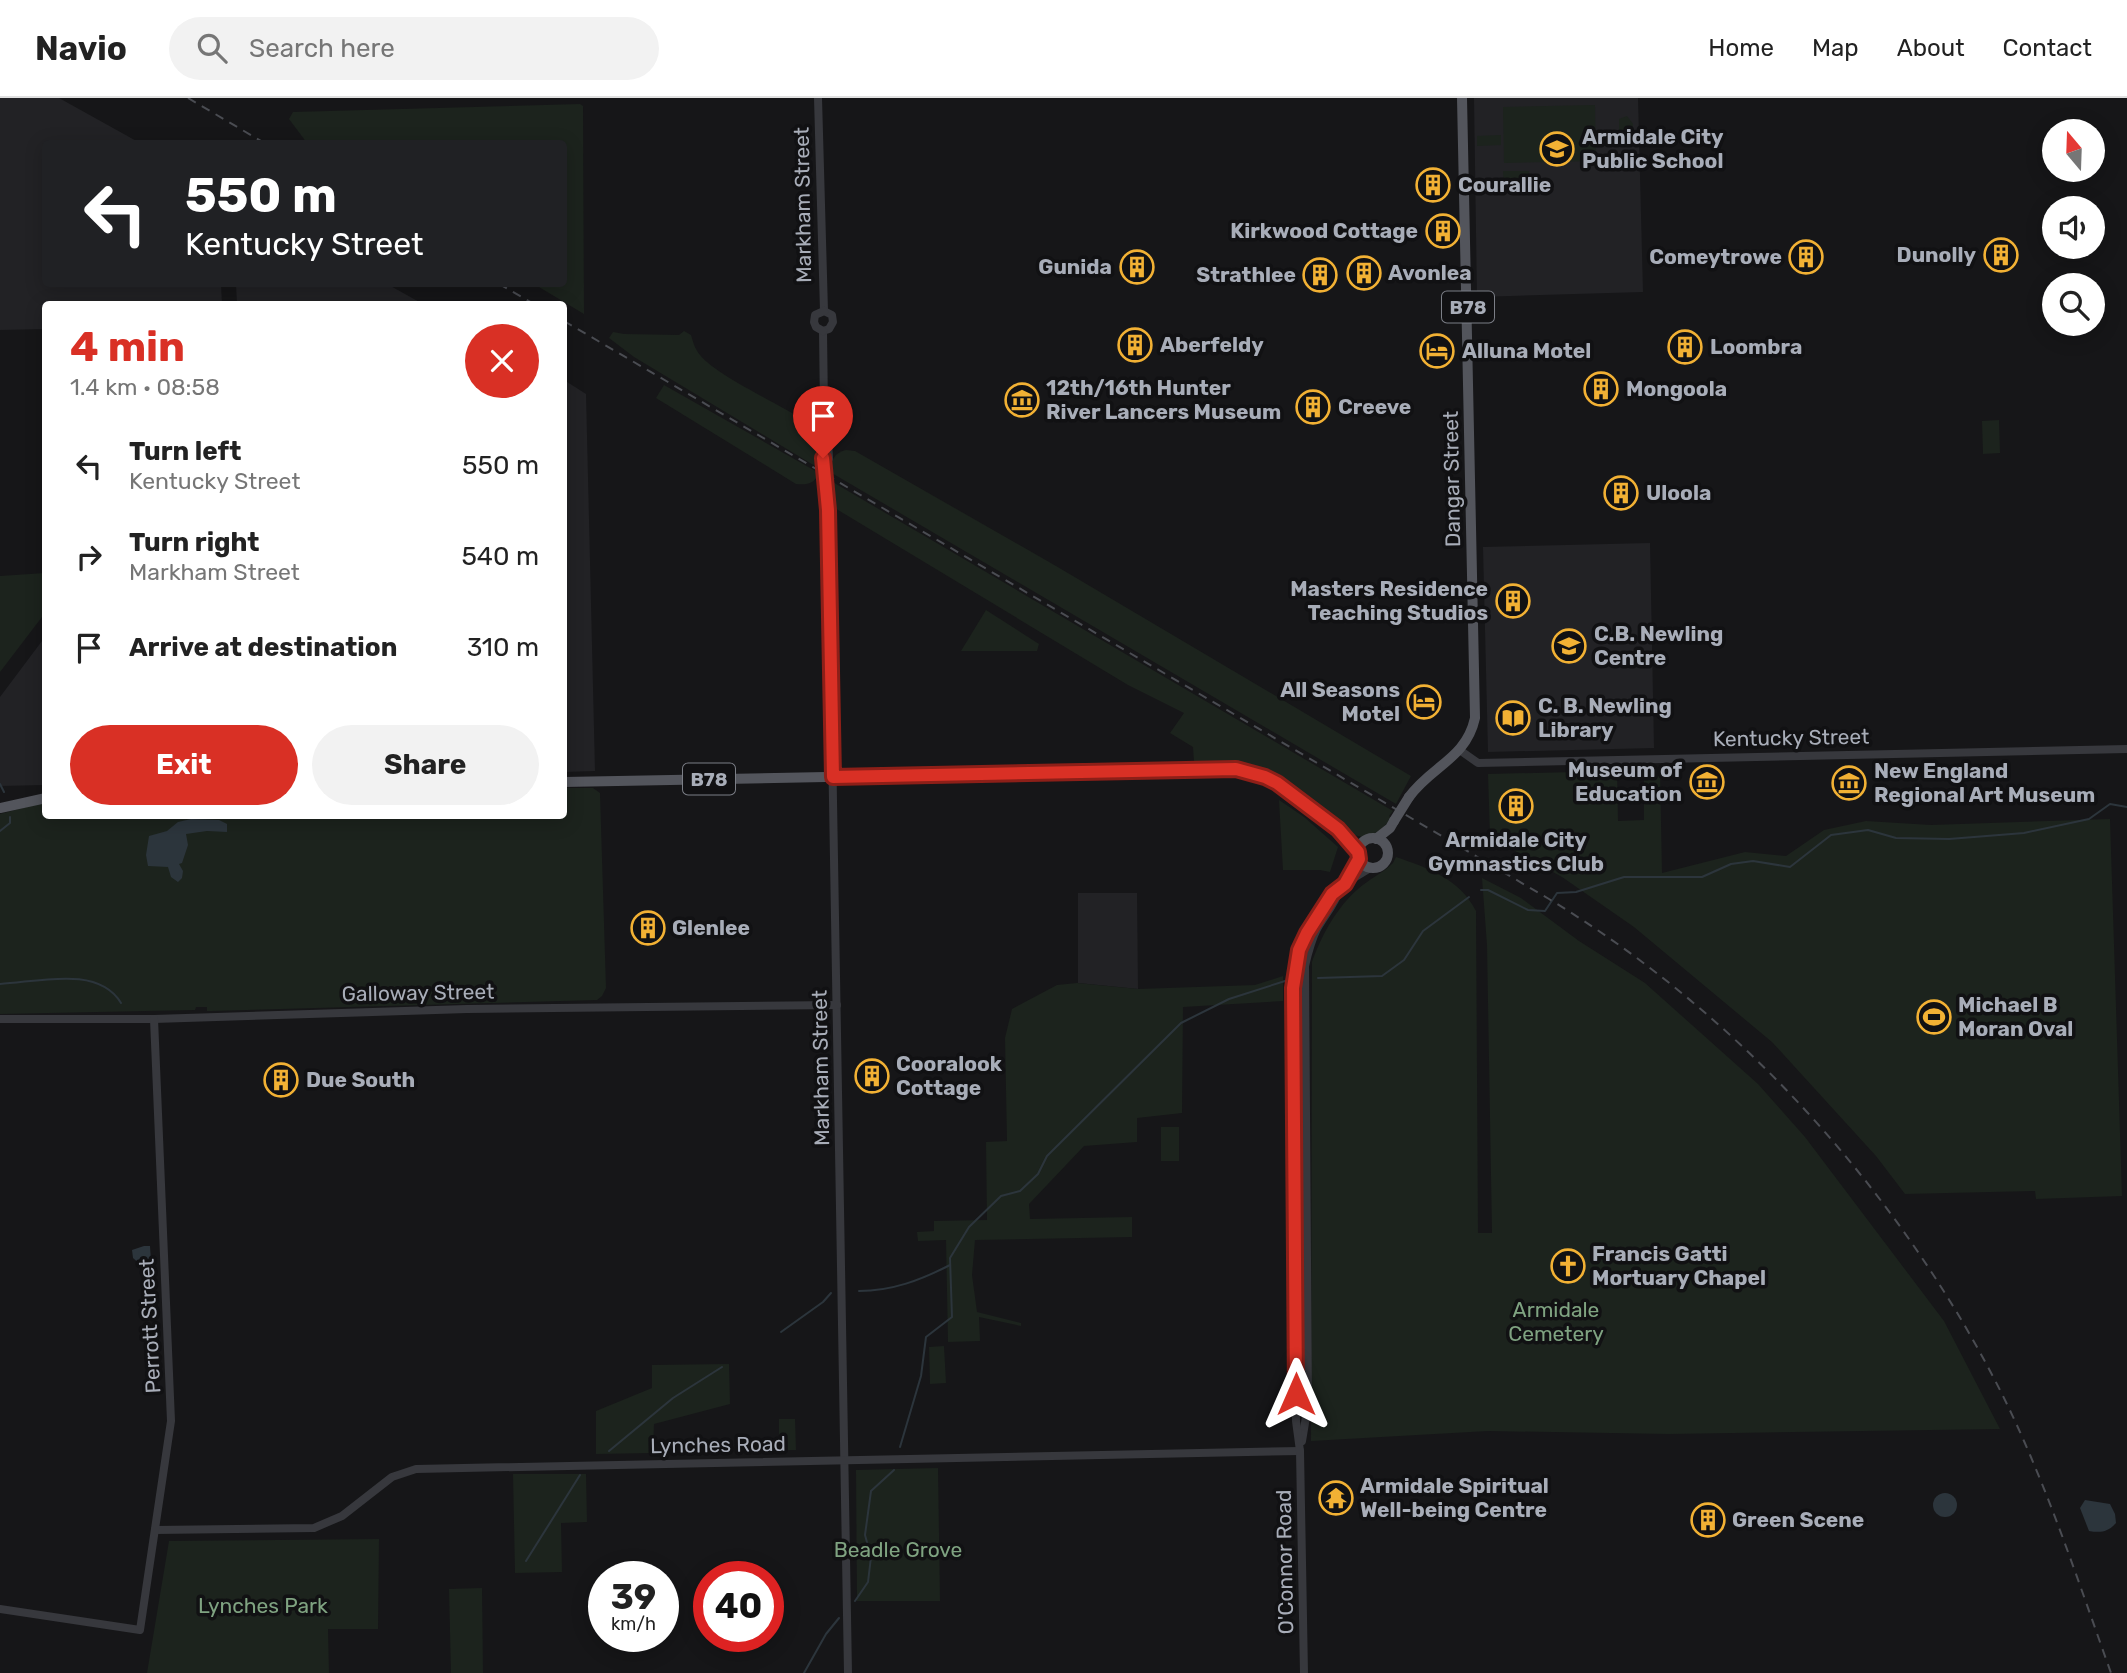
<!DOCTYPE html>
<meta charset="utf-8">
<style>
:root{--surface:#fff;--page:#f2f2f2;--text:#222;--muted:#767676;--line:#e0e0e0;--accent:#d93025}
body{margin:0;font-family:Rubik,sans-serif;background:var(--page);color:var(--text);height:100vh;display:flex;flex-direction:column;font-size:26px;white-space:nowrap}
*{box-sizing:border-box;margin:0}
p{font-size:23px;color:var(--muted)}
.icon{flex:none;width:38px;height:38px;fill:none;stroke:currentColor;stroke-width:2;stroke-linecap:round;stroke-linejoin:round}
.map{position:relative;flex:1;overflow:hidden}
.panel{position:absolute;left:42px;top:203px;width:525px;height:518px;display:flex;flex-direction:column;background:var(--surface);border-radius:7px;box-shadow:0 4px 18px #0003}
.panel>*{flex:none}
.guide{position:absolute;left:42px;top:42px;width:525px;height:147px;border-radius:7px;box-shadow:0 4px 18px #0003;background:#202124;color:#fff;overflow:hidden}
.needle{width:46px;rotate:341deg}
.fabs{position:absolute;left:2042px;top:21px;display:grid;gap:14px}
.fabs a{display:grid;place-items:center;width:63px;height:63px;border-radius:50%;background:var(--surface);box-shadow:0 4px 18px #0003;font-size:35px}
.speed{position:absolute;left:588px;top:1463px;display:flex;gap:14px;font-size:35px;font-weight:700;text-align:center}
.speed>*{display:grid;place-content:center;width:91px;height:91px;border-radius:50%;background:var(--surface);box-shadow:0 4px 18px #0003;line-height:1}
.speed small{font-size:18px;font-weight:400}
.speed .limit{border:10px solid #d22;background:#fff;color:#111}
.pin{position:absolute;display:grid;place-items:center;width:60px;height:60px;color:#fff;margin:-72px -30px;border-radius:50% 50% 50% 0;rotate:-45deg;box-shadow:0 0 7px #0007}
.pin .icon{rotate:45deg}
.me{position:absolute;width:77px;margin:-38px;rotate:0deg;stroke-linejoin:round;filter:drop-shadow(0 0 5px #0008)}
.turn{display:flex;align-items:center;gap:24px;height:147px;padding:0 28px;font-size:32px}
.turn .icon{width:91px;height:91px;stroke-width:2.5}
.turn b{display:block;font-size:49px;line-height:60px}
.round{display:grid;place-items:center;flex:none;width:74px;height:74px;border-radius:37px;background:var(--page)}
.head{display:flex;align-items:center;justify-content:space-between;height:119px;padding:0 28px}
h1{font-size:42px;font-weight:700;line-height:52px;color:var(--accent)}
.primary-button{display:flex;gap:14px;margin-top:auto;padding:14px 28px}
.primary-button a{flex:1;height:80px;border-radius:42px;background:var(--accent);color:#fff;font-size:28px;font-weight:700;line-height:80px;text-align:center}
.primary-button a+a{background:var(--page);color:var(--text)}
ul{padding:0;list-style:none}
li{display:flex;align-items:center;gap:21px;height:91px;padding:0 28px}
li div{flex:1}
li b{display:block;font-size:26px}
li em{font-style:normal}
header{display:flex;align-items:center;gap:42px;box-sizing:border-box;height:98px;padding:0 35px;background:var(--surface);border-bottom:2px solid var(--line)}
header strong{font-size:33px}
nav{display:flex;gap:38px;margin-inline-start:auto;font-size:24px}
.search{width:490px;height:63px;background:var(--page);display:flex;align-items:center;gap:18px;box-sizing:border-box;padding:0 24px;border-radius:38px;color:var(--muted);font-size:26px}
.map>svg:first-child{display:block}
.built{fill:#222225}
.green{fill:#1c231d}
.water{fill:#2c353c}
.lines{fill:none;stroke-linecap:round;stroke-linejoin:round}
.stream{stroke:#2c353c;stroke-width:2}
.minor{stroke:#37383d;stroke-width:8}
.major{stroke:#53555c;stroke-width:10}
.rail{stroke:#4a4c52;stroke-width:2;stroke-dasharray:9 7;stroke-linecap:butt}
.major-bridge{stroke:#53555c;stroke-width:10}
.route-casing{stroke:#8d1f18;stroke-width:18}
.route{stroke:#d93025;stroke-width:12}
.labels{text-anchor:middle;stroke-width:7;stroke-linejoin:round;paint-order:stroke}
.shield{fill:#111113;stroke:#7b7e86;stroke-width:2}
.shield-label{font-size:19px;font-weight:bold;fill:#a8adb8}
.poi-label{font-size:21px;font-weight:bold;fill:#a8adb8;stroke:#111113;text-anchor:start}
.street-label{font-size:21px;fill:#a8adb8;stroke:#111113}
.park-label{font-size:21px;fill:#7fa381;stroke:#111113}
</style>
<header>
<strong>Navio</strong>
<div class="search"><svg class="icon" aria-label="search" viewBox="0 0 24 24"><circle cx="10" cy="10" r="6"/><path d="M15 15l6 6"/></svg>Search here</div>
<nav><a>Home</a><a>Map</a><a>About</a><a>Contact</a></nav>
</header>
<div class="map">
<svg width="2127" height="1575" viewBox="0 0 2127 1575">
<rect width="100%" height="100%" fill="#161618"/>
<!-- built -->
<g class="built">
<polygon points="0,0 59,0 140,45 46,46 46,186 221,186 222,206 46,206 45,231 0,232"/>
<polygon points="1474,0 1638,0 1643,194 1477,199"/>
<polygon points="236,186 387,186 423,206 237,206"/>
<polygon points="564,282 586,296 595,673 564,674"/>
<polygon points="1650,445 1654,650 1488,654 1483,449"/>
<polygon points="45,539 45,687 0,688 0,599"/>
<polygon points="1078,795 1137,795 1138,891 1078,885"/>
</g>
<!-- green -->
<g class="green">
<polygon points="580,6 583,8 584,216 534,186 564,186 564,46 307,45 289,21 293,14"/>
<polygon points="1595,7 1596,63 1504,65 1503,9"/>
<polygon points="1627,18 1633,26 1633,32 1626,38 1619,37 1619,21"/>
<polygon points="1501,37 1501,47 1477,48 1477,38"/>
<polygon points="1503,73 1529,73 1529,84 1504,85"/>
<path d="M684 233 691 237C693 244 695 251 700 257 716 277 775 304 799 319L803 317 805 307 813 308 815 305 820 371 634 259 609 240 613 234 624 236 679 237Z"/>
<path d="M664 287 819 375C814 386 808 387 796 386L656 300Z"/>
<polygon points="1999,322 2000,355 1983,356 1982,323"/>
<path d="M846 352 855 353 1056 468 1411 678 1396 706 830 374C831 362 834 355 846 352Z"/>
<path d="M831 383 1393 713 1389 718 1391 720C1376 741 1356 746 1340 725 1312 704 1282 674 1248 666 1230 662 1212 664 1194 664L1193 649 1170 635 1184 615 1128 587 838 412 832 406Z"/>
<polygon points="45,475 45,515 0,574 0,478"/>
<polygon points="986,512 1039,546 1037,553 961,553"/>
<polygon points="1660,672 1662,775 1745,754 1786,758 1824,732 1866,723 1931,727 2110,721 2122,1098 2036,1101 2035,1093 1905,1096 1876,1058 1772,944 1634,829 1562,779 1490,739 1488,676 1617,673 1618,723 1644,722 1644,673"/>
<polygon points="564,690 593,690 600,695 606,890 602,898 597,902 212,913 207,913 207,909 196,909 195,912 0,916 0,716 45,704 46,718 564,718"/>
<polygon points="1279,702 1304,719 1338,749 1330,774 1320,772 1283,772"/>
<path d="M1396 759C1428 770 1460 781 1476 813L1478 1135H1492L1487 847 1482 780 1521 800 1579 843 1645 885 1758 986 1805 1039 1944 1223 2000 1331 1669 1336 1488 1333 1311 1343 1312 864C1321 838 1337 809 1358 791 1369 781 1383 775 1393 765Z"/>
<polygon points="1283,878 1283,903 1183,909 1182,1015 1137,1020 1137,1044 1084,1048 1029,1106 1030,1121 1132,1119 1132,1139 975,1142 972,1177 977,1214 1021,1225 1021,1228 979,1219 980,1243 948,1244 946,1142 918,1143 917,1134 934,1133 934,1123 987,1122 986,1044 1007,1043 1005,940 1012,911 1057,887 1077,885 1138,891 1255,887"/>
<rect x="1161" y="1029" width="18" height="34"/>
<polygon points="944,1248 946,1285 930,1286 929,1249"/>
<polygon points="729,1266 730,1306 654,1326 653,1355 596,1356 596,1313 652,1290 652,1267"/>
<polygon points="779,1321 795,1321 796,1352 779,1352"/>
<polygon points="938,1370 940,1503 857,1503 856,1372"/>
<polygon points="513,1376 586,1376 587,1424 561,1425 562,1474 515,1475"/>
<polygon points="379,1441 378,1531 328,1531 329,1575 147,1575 169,1443"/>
<polygon points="482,1490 483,1575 451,1575 449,1491"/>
</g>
<!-- water -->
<g class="water">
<polygon points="191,721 219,722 227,726 227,734 207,733 186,736 188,747 182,765 179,766 183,773 182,780 178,784 171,779 168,769 148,768 146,757 149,738 167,733 178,724"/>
<polygon points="144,1148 150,1148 151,1163 143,1169 133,1160 132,1152"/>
<circle cx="1945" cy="1407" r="12"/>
<path d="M2085 1402 2110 1406 2115 1416 2116 1425C2108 1434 2101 1435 2089 1433L2080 1410Z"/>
</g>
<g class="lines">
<!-- stream -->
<g class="stream">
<polyline points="0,686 4,694"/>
<polyline points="0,733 10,725 10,719"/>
<polyline points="1481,792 1488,792 1528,812 1545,813 1557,795 1576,794 1624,779 1702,779 1731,766 1753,763 1790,769 1831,737 1868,732 1896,740 1949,741 2024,735 2089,721 2110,706 2127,709"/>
<polyline points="1318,880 1382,878 1404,862 1423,833 1469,799"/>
<path d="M0 886C38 884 98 867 121 905"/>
<path d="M859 1193C892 1193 921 1182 950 1167"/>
<polyline points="781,1234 823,1204 831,1195"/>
<polyline points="900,1349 921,1278 926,1239 952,1219 950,1160 969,1129 1001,1098 1020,1093 1038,1076 1047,1058 1181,925 1229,901 1285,883"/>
<polyline points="609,1353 673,1300 722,1269"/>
<polyline points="526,1463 580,1377"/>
<polyline points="855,1503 868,1484 871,1459 865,1437 871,1393 894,1372"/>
<polyline points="804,1575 826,1536 839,1520"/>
</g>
<!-- minor -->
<g class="minor">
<polyline points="818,0 824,213"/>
<polyline points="823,233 824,311 822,322 828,412 848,1575"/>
<polyline points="823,233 829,231 833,224 832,217 824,213"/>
<polyline points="823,233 816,229 814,224 815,217 824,213"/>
<polyline points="825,314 827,322 829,361 825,366"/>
<polyline points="1461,653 1478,665 2127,651"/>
<polyline points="1347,784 1370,770"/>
<polyline points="0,921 154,921 467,911 837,907"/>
<path d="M1302 1343 1308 1307 1305 868C1308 855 1311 843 1317 831 1325 817 1335 806 1340 791"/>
<polyline points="155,1432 314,1430 342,1418 392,1379 416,1371 1300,1353"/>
<polyline points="0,1511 140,1532 171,1323 154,921"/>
<polyline points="1304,1575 1300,1353 1296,1323 1293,890 1299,852 1307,836 1332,796 1345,786 1359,761"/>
</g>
<!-- major -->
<g class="major">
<path d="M564 684 1236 671C1245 673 1254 675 1263 678 1288 688 1342 733 1358 754"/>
<path d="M1409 699C1431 668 1466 661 1475 620L1462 0"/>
<polyline points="0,710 46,700"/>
<circle cx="1373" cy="755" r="15"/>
<polyline points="1376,741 1390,730 1394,723"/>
</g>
<!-- rail -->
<g class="rail">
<polyline points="188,0 266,46"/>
<polyline points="499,186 534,206"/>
<path d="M564 223 1549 801C1741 917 1900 1095 2001 1294 2046 1384 2077 1480 2111 1575"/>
</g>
<!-- major-bridge -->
<polyline class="major-bridge" points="1394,723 1409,699"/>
</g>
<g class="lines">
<defs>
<polyline id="route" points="823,360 828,412 833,679 1236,671 1265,679 1277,685 1338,731 1358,754 1359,761 1345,786 1332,796 1307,835 1299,852 1293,890 1296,1296"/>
</defs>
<!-- route casing -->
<use href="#route" class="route-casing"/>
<!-- route -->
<use href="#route" class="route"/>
</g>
<!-- icons -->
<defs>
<symbol id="school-ring" viewBox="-11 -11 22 22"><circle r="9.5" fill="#111113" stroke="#f2b134" stroke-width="1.5"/><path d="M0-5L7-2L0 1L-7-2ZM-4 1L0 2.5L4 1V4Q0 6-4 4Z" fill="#f2b134"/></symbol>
<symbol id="building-ring" viewBox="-11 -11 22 22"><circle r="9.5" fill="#111113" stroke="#f2b134" stroke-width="1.5"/><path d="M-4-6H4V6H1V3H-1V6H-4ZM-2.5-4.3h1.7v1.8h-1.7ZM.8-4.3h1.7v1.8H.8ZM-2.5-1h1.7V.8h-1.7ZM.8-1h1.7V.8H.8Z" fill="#f2b134"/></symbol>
<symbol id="hotel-ring" viewBox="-11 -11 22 22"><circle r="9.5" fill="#111113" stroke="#f2b134" stroke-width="1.5"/><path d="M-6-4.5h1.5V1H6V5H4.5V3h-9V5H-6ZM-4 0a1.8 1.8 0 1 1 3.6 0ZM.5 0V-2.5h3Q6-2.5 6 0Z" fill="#f2b134"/></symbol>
<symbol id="museum-ring" viewBox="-11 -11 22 22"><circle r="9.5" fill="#111113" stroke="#f2b134" stroke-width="1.5"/><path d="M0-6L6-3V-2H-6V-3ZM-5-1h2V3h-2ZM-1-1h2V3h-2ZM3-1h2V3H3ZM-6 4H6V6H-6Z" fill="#f2b134"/></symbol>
<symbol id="university-ring" viewBox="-11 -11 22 22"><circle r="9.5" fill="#111113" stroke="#f2b134" stroke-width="1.5"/><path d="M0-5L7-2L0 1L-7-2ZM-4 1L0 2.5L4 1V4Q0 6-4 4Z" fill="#f2b134"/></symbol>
<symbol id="library-ring" viewBox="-11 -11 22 22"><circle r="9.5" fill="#111113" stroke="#f2b134" stroke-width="1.5"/><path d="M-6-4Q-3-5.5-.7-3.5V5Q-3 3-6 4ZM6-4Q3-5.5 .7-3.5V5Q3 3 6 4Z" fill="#f2b134"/></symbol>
<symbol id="stadium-ring" viewBox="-11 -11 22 22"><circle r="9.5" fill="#111113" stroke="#f2b134" stroke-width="1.5"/><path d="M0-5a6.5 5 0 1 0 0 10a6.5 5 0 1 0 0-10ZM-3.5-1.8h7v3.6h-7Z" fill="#f2b134"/></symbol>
<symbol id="church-ring" viewBox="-11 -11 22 22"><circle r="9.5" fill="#111113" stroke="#f2b134" stroke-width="1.5"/><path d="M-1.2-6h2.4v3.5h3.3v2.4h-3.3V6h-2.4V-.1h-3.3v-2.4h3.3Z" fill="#f2b134"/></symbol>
<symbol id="temple-ring" viewBox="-11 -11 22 22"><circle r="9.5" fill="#111113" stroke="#f2b134" stroke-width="1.5"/><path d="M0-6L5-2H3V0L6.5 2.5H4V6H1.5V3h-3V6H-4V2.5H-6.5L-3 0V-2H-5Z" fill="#f2b134"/></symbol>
</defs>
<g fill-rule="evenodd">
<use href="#school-ring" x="1538" y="32" width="38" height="38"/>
<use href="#building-ring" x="1414" y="68" width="38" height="38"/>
<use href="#building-ring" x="1424" y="114" width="38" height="38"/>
<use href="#building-ring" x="1982" y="138" width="38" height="38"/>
<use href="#building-ring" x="1787" y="140" width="38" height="38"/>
<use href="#building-ring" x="1118" y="150" width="38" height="38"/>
<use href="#building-ring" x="1345" y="156" width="38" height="38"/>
<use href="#building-ring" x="1301" y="158" width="38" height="38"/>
<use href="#building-ring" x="1116" y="228" width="38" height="38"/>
<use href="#building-ring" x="1666" y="230" width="38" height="38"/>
<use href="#hotel-ring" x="1418" y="234" width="38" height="38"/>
<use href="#building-ring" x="1582" y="272" width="38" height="38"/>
<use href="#museum-ring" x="1003" y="283" width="38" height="38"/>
<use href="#building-ring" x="1294" y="290" width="38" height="38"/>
<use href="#building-ring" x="1602" y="376" width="38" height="38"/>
<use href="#building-ring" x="1494" y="484" width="38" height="38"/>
<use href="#university-ring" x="1550" y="529" width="38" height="38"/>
<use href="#hotel-ring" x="1405" y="585" width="38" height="38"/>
<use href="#library-ring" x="1494" y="601" width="38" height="38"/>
<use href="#museum-ring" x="1688" y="665" width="38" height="38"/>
<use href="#museum-ring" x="1830" y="666" width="38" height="38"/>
<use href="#building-ring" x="1497" y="689" width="38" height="38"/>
<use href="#building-ring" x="629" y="811" width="38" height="38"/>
<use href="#stadium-ring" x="1915" y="900" width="38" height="38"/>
<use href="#building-ring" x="853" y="959" width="38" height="38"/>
<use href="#building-ring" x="262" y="963" width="38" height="38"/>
<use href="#church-ring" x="1549" y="1149" width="38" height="38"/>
<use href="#temple-ring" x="1317" y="1381" width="38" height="38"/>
<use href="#building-ring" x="1689" y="1403" width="38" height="38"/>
</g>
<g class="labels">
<!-- shield labels -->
<g class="shield">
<rect x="1442" y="193.5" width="52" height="31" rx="5"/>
<rect x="683" y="665.5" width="52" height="31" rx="5"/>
</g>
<g class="shield-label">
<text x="1468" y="216">B78</text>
<text x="709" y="688">B78</text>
</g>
<!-- poi labels -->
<g class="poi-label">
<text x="1582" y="46">Armidale City<tspan x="1582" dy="24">Public School</tspan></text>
<text x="1458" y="94">Courallie</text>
<text x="1418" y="140" text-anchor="end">Kirkwood Cottage</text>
<text x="1976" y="164" text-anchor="end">Dunolly</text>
<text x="1782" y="166" text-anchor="end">Comeytrowe</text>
<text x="1112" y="176" text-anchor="end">Gunida</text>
<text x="1388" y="182">Avonlea</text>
<text x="1296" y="184" text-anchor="end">Strathlee</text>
<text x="1160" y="254">Aberfeldy</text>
<text x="1710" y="256">Loombra</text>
<text x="1462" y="260">Alluna Motel</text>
<text x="1046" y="297">12th/16th Hunter<tspan x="1046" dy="24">River Lancers Museum</tspan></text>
<text x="1626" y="298">Mongoola</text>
<text x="1338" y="316">Creeve</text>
<text x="1646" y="402">Uloola</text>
<text x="1488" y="498" text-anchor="end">Masters Residence<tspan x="1488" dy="24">Teaching Studios</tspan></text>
<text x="1594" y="543">C.B. Newling<tspan x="1594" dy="24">Centre</tspan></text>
<text x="1400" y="599" text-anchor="end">All Seasons<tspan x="1400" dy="24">Motel</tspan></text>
<text x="1538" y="615">C. B. Newling<tspan x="1538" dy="24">Library</tspan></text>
<text x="1682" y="679" text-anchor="end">Museum of<tspan x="1682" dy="24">Education</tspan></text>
<text x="1874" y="680">New England<tspan x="1874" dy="24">Regional Art Museum</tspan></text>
<text x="1516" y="749" text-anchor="middle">Armidale City<tspan x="1516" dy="24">Gymnastics Club</tspan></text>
<text x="672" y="837">Glenlee</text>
<text x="1958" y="914">Michael B<tspan x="1958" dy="24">Moran Oval</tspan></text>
<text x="896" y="973">Cooralook<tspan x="896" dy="24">Cottage</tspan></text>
<text x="306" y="989">Due South</text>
<text x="1592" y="1163">Francis Gatti<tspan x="1592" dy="24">Mortuary Chapel</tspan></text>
<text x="1360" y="1395">Armidale Spiritual<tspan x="1360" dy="24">Well-being Centre</tspan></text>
<text x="1732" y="1429">Green Scene</text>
</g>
<!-- street labels -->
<g class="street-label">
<text transform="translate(803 107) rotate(-91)" y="7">Markham Street</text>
<text transform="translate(1452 381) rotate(-91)" y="7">Dangar Street</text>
<text transform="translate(1791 640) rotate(-1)" y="7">Kentucky Street</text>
<text transform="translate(418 895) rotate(-1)" y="7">Galloway Street</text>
<text transform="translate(821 970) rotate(-91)" y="7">Markham Street</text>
<text transform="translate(150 1228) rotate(-93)" y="7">Perrott Street</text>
<text transform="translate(718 1347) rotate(-1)" y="7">Lynches Road</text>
<text transform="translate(1285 1464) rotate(-91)" y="7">O'Connor Road</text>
</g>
<!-- park labels -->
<g class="park-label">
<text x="1556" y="1219">Armidale<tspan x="1556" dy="24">Cemetery</tspan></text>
<text x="898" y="1459">Beadle Grove</text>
<text x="263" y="1515">Lynches Park</text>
</g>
</g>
</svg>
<div class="fabs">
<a><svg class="needle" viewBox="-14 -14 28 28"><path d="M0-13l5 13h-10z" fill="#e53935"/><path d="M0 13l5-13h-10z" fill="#767676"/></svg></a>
<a><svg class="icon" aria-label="sound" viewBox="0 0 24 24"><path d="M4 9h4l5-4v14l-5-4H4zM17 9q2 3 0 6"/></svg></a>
<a><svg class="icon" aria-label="search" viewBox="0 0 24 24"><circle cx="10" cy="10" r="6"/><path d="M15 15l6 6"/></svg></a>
</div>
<div class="speed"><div>39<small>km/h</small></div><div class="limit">40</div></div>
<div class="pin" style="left:823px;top:360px;background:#d93025"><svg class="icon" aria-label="arrive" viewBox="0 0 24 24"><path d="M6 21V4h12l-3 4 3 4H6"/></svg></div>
<svg class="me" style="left:1296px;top:1296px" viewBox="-20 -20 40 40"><path d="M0-17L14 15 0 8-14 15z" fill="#d93025" stroke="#fff" stroke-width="4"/></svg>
<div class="guide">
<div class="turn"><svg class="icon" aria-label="left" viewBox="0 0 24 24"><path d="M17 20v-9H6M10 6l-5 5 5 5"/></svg><div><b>550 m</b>Kentucky Street</div></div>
</div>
<section class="panel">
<div class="head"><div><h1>4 min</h1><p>1.4 km · 08:58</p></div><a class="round" style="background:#d93025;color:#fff"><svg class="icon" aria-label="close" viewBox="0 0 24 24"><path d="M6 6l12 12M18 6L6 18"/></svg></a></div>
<ul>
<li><svg class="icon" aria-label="left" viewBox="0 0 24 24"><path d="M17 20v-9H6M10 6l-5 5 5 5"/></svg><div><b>Turn left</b><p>Kentucky Street</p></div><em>550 m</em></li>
<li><svg class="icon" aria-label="right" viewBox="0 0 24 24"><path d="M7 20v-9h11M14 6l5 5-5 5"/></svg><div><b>Turn right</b><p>Markham Street</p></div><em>540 m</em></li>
<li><svg class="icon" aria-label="arrive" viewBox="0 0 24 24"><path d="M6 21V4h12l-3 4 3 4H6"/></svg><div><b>Arrive at destination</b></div><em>310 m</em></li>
</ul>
<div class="primary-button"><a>Exit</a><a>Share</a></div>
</section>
</div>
